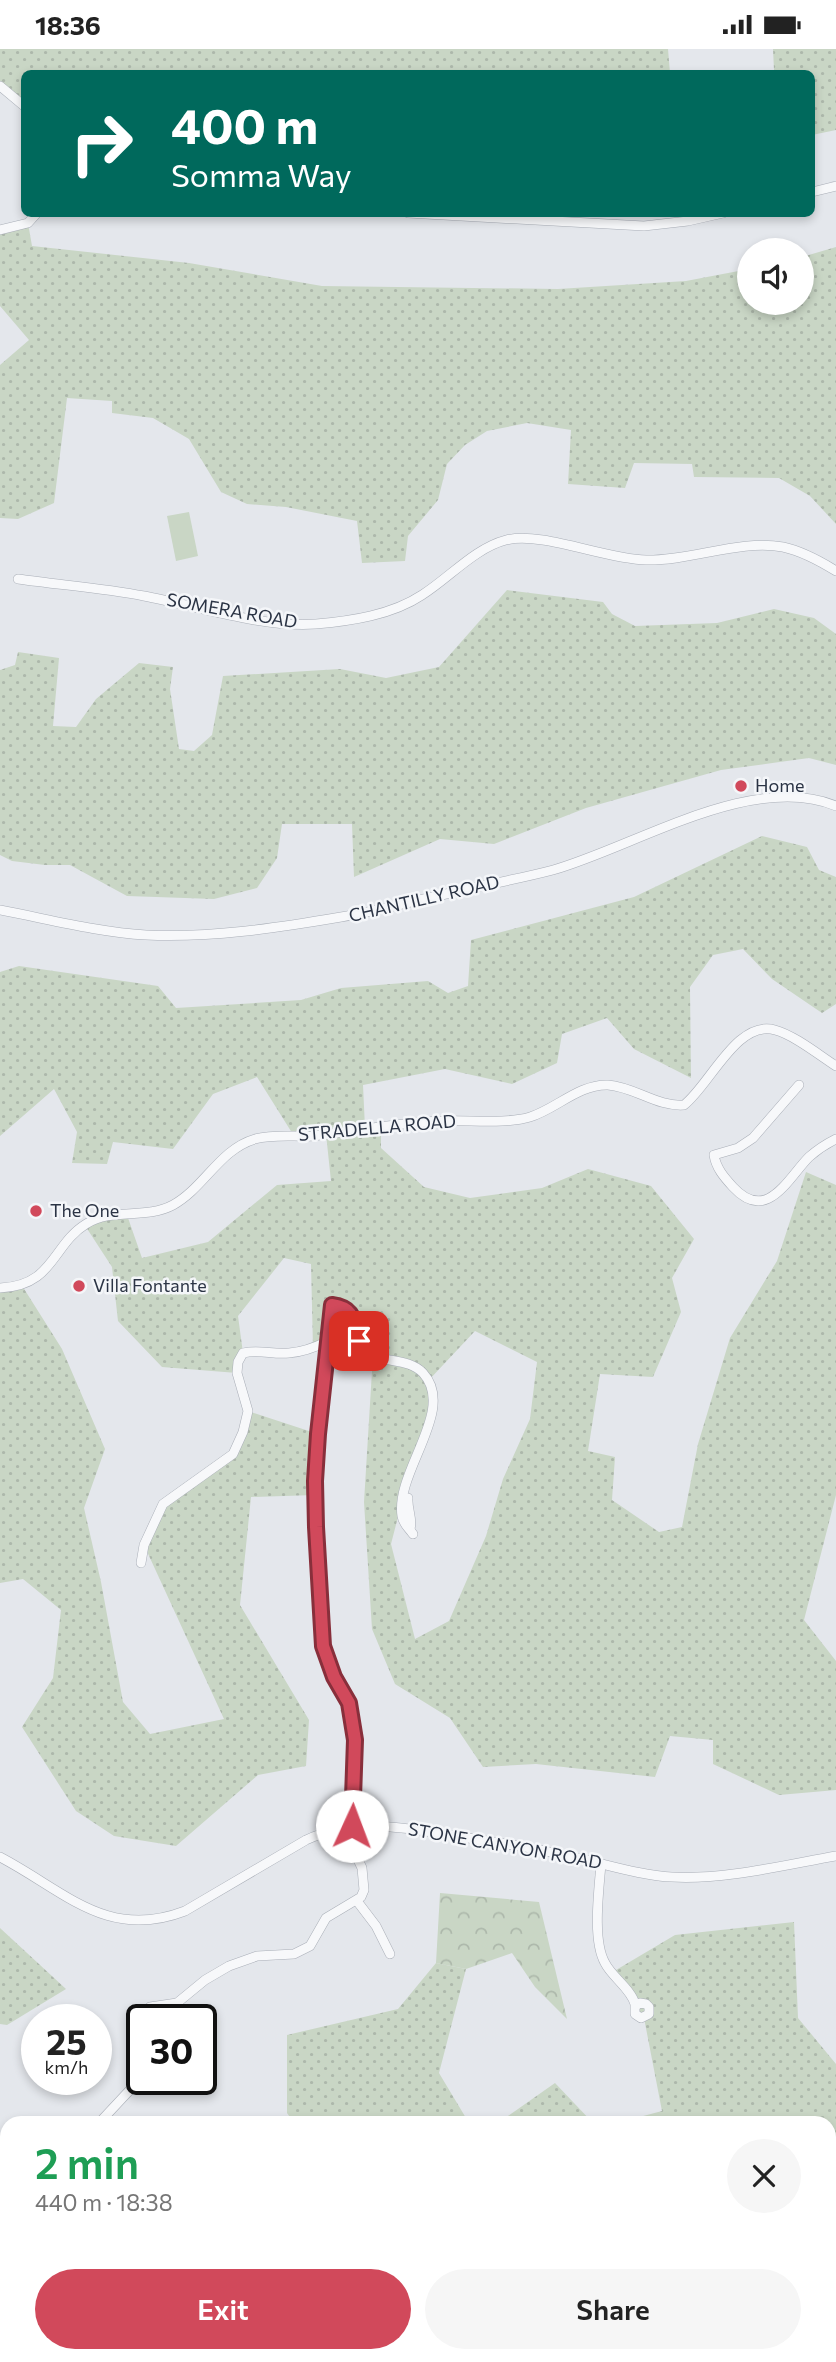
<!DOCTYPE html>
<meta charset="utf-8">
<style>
:root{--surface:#fff;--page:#f6f6f6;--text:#222;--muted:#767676;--accent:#d1495b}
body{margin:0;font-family:Commissioner,sans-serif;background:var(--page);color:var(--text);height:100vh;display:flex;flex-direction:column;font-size:26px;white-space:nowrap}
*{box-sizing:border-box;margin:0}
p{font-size:23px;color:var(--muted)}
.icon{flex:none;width:38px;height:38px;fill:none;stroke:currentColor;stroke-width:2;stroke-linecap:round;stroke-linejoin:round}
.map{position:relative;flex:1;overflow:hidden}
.panel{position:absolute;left:0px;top:2067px;width:836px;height:247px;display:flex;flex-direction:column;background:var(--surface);border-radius:21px 21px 0 0;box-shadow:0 4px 10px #0003}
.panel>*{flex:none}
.banner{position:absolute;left:21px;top:21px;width:794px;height:147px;border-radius:10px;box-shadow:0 4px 10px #0003;background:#00695c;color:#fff;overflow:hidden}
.tools{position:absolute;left:737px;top:189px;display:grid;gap:14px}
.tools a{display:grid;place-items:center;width:77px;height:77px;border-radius:50%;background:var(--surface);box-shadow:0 4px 10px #0003;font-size:35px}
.speed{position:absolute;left:21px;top:1955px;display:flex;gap:14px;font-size:35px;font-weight:700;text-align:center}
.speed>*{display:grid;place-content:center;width:91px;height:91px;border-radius:50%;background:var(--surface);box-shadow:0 4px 10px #0003;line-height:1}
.speed small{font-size:18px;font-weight:400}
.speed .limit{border:4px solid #111;border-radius:10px;background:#fff;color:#111}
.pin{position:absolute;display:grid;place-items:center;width:60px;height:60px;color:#fff;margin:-30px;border-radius:14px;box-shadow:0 4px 10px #0006}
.me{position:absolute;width:77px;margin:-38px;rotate:2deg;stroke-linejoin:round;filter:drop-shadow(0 0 5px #0008)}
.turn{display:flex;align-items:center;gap:24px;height:147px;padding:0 35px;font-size:32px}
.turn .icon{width:91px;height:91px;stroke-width:2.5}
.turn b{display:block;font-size:49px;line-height:60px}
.round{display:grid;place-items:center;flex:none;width:74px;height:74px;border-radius:37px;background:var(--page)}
.head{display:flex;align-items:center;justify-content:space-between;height:119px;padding:0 35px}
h1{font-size:42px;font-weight:600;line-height:52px;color:#1e9e55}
.button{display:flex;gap:14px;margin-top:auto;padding:14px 35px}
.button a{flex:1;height:80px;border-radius:42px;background:var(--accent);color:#fff;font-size:28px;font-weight:600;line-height:80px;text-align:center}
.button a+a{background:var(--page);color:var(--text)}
.status{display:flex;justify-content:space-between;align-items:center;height:49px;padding:0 35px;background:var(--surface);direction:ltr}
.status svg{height:19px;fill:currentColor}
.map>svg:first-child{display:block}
.green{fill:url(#green-dots);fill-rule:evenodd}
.forest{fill:url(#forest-crowns)}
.pitch{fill:#c9d6c5}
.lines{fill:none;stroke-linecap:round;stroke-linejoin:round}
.street-casing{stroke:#a9aeb7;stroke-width:10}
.street{stroke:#f7f8fa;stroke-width:9}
.route-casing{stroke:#882f3b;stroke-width:18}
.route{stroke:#d1495b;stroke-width:12}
.poi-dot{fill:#d1495b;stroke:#f4f6f9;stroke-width:2.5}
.labels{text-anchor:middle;stroke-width:5;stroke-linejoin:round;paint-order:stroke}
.street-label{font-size:18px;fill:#2b3445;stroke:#f4f6f9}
.poi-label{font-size:18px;fill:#2b3445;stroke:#f4f6f9;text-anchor:start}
</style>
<div class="status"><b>18:36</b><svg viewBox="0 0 49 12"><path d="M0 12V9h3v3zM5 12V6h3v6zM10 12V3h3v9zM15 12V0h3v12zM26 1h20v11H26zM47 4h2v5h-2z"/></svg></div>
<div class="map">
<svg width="836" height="2313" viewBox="0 0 836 2313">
<defs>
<pattern id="green-dots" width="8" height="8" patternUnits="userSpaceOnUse" patternTransform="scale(1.75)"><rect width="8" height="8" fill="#c9d6c5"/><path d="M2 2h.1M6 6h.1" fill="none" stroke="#adb8ab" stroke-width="1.8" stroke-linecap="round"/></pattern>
<pattern id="forest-crowns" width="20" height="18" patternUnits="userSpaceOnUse" patternTransform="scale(1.75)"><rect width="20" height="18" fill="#c9d6c5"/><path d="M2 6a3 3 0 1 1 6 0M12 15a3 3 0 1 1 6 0" fill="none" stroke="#adb8ab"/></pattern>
</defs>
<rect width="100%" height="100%" fill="#e4e7ec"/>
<!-- green -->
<g class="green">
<polygon points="0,0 668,0 670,24 24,24 24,57 0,37"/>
<polygon points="773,0 836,0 836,81 812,86 812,24 756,24 774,21"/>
<polygon points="28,174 32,197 189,214 322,237 558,240 686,232 749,220 749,254 802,254 802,208 836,198 836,475 810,447 779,429 694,428 692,415 634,414 625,439 568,435 571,381 527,374 487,382 465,396 447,415 438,451 408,487 405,512 362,514 357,472 286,458 247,455 221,443 189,390 153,369 112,364 112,352 67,349 54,454 18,470 0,469 0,316 29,291 0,257 0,181"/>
<polygon points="507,541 603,553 612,565 635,577 717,574 774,560 814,569 836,585 836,716 809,709 721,721 586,759 494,795 440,790 354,828 352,775 282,775 277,809 257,839 214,850 127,847 70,816 45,816 12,812 0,806 0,621 15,616 18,603 59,609 53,677 76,678 96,650 139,614 173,618 170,640 179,700 194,702 212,686 223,627 340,620 386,629 439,618"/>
<path d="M762 787 807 798 819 821 836 828V955L822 964 772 930 743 900 713 906 690 938 691 1029 634 1000 607 969 562 985 557 1014 512 1035 445 1020 363 1036 365 1079 381 1077V1099L424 1138 470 1149 542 1139 588 1120 651 1137 694 1190 672 1229 681 1263 653 1328 600 1325 588 1402 615 1408 612 1451 659 1483 682 1478 698 1395 730 1289 777 1212 806 1123 836 1136V1446L804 1571 836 1612V1741L779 1746 713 1715V1691L670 1687 655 1728 536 1715 483 1718 450 1669 395 1635 372 1580 364 1453 372 1322 328 1292 313 1299 311 1215 284 1209 238 1267 243 1304 237 1324 162 1318 118 1272 112 1218 84 1175 127 1166 142 1209 208 1193 277 1136 331 1132 326 1085 294 1087 257 1028 213 1045 173 1100 113 1093 107 1115 72 1114 77 1083 54 1040 0 1087V923L19 917 158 937 176 959 301 951 341 939 428 932 448 944 468 937 471 891 634 848ZM475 1282 537 1313 530 1370 503 1430 486 1487 449 1572 415 1590 391 1495 406 1437 435 1352 428 1332Z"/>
<polygon points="21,1235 62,1300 105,1400 84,1459 101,1533 123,1653 150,1685 224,1670 144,1496 163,1455 233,1405 248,1362 318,1385 315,1446 251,1448 240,1556 309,1671 306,1717 258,1726 176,1797 114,1787 76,1762 22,1678 53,1629 61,1561 23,1530 0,1534 0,1239"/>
<polygon points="794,1873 798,1969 836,2015 836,2260 830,2267 830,2074 617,2074 662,2062 644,1969 634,1959 611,1924 675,1886"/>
<polygon points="0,1879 66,1940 7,1976 0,1975"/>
<polygon points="436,1914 466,1920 439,2024 469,2074 294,2074 287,2064 287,1986 398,1960"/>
<polygon points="555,2034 593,2074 498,2074"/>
<polygon points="551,2307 795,2307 791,2311 792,2313 559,2313"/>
</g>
<!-- forest -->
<polygon class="forest" points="440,1844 539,1853 567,1970 535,1938 512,1904 466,1920 436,1914"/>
<!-- pitch -->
<polygon class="pitch" points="189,463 198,507 176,512 167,467"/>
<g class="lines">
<defs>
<g id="street">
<polyline points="0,37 24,57"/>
<polyline points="812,143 836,137"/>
<polyline points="408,164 644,177 688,172 723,164"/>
<polyline points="0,181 28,174 37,164"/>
<path d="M18 530C60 536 103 539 144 547 197 557 263 579 316 575 351 572 392 566 422 546 449 529 475 499 506 491 541 482 605 510 646 511 691 512 740 490 783 498 801 502 820 512 836 522"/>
<path d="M0 861C48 870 97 883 146 886 211 889 277 879 341 868 377 862 413 852 450 844 484 836 519 830 553 821 634 798 753 722 836 757"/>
<path d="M799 1036 753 1089 738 1099 714 1106C716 1119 724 1128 733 1138 767 1175 788 1129 809 1108 817 1101 826 1095 836 1090"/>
<path d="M0 1239C54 1237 52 1196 86 1175 112 1158 145 1171 173 1156 204 1139 220 1100 255 1090 274 1085 294 1088 313 1087 358 1082 400 1073 445 1072 470 1071 507 1075 530 1068 556 1060 579 1035 608 1036 635 1038 657 1058 684 1056 710 1036 737 970 775 981 794 986 819 1006 836 1017"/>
<path d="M408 1449C407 1460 413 1470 410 1480"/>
<path d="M141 1514 144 1496 163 1455 233 1405 243 1383 248 1362 237 1324 238 1313 243 1304C260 1300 273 1306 289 1304 303 1303 316 1298 328 1292"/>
<path d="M0 1808C65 1842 107 1892 185 1862L306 1791C358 1767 412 1780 468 1789 501 1794 535 1799 568 1807 599 1813 641 1827 672 1828 724 1831 785 1816 836 1807"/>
<path d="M601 1815C599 1841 592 1891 605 1914 612 1928 631 1940 635 1955 635 1958 635 1962 635 1965L641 1969 649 1965V1958L646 1955 640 1954 636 1957"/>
<polyline points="357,1852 376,1877 390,1905"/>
<path d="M142 1982 140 1970 150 1958 177 1954 205 1931 229 1917 257 1907 294 1905 310 1897 326 1869 361 1848 364 1841 362 1819 354 1802 352 1787 355 1691 349 1654 334 1628 323 1597 316 1478 315 1432 318 1385 333 1256C364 1261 347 1283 364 1300 379 1316 407 1307 423 1324 457 1361 395 1422 402 1467 403 1475 409 1479 413 1485"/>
<polyline points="99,2074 142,2028"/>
<polyline points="0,2144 7,2149"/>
<polyline points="228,2306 242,2313"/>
<polyline points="437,2306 443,2313"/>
<polyline points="193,2313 210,2306"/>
</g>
</defs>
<!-- street casing -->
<use href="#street" class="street-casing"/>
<!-- street -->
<use href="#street" class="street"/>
</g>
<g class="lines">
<defs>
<path id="route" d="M352 1777 355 1691 349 1654 334 1628 323 1597 316 1478 315 1432 318 1385 332 1256C355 1259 353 1272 359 1292"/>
</defs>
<!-- route casing -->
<use href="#route" class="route-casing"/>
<!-- route -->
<use href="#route" class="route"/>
</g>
<!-- markers -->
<g class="poi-dot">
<circle cx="741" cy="737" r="7"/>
<circle cx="36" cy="1162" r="7"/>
<circle cx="79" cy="1237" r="7"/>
</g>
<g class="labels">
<!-- street labels -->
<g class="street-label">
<text transform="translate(232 562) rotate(10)" y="6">SOMERA ROAD</text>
<text transform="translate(424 850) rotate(-13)" y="6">CHANTILLY ROAD</text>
<text transform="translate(377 1079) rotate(-5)" y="6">STRADELLA ROAD</text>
<text transform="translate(505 1797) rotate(10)" y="6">STONE CANYON ROAD</text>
</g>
<!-- poi labels -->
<g class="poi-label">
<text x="755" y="743">Home</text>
<text x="50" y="1168">The One</text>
<text x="93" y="1243">Villa Fontante</text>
</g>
</g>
</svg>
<div class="tools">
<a><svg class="icon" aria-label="sound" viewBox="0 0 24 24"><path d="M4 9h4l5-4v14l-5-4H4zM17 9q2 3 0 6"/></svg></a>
</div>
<div class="speed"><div>25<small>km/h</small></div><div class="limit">30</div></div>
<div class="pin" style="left:359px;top:1292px;background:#d93025"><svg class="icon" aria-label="arrive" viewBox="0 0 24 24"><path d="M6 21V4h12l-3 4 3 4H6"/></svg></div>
<svg class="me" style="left:352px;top:1777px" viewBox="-20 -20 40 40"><circle r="19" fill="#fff"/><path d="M0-13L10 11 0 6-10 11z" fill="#d1495b"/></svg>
<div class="banner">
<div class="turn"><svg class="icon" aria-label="right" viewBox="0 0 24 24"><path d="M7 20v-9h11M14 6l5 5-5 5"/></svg><div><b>400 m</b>Somma Way</div></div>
</div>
<section class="panel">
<div class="head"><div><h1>2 min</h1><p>440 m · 18:38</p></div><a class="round"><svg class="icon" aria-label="close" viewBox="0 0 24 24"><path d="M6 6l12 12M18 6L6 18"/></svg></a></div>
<div class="button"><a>Exit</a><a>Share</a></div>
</section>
</div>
